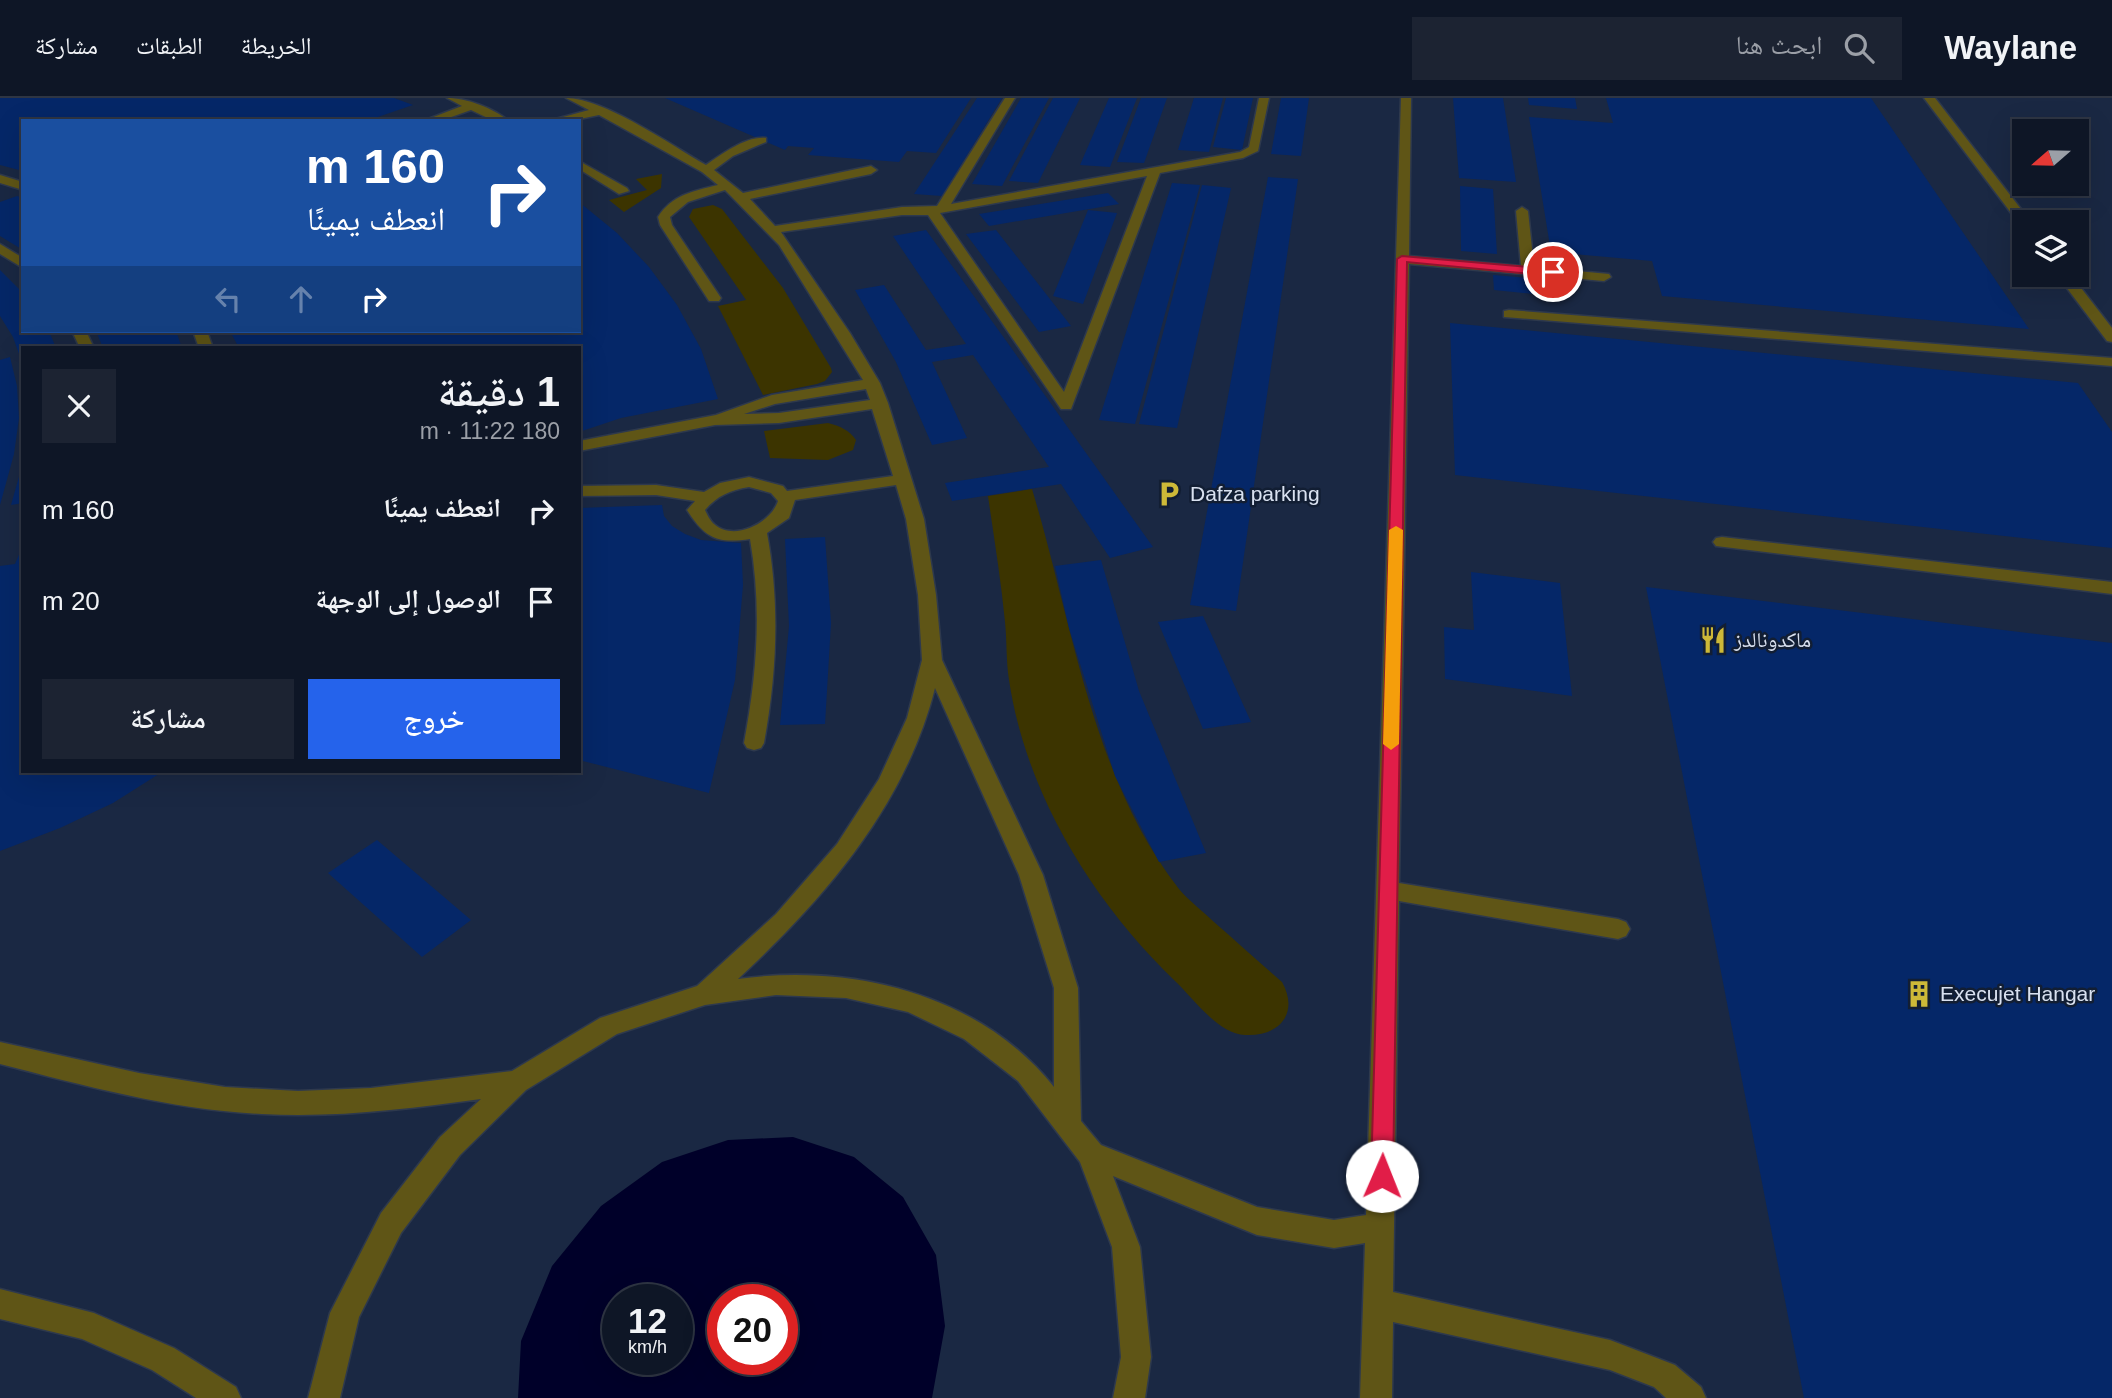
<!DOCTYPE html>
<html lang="ar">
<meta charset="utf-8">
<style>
:root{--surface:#0e1626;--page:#1c2332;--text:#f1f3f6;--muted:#9b9fa7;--line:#2e3543;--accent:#2563eb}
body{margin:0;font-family:Arial,"Noto Naskh Arabic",sans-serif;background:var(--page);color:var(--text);direction:rtl;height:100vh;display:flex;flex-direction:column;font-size:26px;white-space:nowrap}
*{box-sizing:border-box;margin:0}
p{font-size:23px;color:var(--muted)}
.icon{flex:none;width:38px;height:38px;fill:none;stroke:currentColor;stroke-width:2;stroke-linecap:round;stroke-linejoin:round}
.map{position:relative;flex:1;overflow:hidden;direction:ltr}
.drawer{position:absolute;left:21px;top:248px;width:560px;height:427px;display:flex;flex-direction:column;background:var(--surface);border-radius:0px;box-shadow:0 7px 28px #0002,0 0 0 2px var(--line);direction:rtl}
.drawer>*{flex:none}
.hud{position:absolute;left:21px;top:21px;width:560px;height:214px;border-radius:0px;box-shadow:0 7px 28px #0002,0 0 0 2px var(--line);direction:rtl;background:#1a4fa0;color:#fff;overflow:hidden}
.needle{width:46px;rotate:250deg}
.fabs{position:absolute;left:2012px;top:21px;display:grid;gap:14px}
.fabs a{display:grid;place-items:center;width:77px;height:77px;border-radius:0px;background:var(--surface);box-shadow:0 7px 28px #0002,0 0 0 2px var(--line);font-size:35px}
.speed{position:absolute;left:602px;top:1186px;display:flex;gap:14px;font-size:35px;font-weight:700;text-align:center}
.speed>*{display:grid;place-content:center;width:91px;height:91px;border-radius:50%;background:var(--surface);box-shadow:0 7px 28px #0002,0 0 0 2px var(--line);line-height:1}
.speed small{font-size:18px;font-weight:400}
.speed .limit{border:10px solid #d22;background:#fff;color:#111}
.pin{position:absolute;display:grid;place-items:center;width:60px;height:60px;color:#fff;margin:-30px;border:4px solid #fff;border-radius:50%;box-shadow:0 2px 7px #0007}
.me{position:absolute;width:77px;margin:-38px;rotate:1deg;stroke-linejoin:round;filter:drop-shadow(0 0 5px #0008)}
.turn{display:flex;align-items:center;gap:24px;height:147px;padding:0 21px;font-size:32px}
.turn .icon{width:91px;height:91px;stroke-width:2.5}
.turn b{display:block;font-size:49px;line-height:60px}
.lanes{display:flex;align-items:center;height:66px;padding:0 21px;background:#0003;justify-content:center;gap:35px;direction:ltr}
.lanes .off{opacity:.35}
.round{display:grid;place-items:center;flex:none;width:74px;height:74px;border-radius:0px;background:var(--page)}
.summary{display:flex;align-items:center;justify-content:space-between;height:119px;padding:0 21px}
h1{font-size:42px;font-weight:600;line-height:52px}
.cta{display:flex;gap:14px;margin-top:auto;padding:14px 21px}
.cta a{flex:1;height:80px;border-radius:0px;background:var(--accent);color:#fff;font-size:28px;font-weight:600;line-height:80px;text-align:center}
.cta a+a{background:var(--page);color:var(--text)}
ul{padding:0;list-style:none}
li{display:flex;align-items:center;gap:21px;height:91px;padding:0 21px}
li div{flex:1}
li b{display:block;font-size:26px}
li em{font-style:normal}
header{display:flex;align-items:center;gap:42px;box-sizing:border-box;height:98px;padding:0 35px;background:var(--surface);border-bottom:2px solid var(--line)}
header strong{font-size:33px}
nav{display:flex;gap:38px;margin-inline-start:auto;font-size:24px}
.search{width:490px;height:63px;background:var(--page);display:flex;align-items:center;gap:18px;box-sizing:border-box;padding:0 24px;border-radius:0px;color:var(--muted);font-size:26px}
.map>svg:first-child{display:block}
.built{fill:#1a2843;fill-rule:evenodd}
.green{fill:#3c3400}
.water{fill:#000029;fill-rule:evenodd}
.building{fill:#052768}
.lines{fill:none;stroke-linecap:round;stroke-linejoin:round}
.minor-casing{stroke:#2e394d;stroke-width:3}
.minor{fill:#5f5516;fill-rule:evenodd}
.route{fill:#e11d48;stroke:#92132f;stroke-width:2}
.slow{fill:#f59e0b}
.labels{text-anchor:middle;stroke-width:5;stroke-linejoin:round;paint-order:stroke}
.poi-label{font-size:21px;fill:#d9e1f0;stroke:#121e33;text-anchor:start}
</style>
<header>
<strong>Waylane</strong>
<div class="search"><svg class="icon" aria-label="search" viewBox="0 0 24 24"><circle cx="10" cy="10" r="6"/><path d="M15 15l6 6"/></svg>ابحث هنا</div>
<nav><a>الخريطة</a><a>الطبقات</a><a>مشاركة</a></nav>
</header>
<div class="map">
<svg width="2112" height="1300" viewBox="0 0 2112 1300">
<rect width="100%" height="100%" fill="#121e33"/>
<!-- built -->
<path class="built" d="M0 0H2112V1300H0ZM23 23H579V233H23ZM2025 33H2077V86H2025ZM2025 124H2077V177H2025ZM23 250H579V674H23ZM618 1202H677V1262H618ZM723 1202H782V1262H723Z"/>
<!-- green -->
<g class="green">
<polygon points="662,76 661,90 624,114 609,102 647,92 636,81"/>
<polygon points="713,107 722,111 783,190 831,270 832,274 825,283 817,286 763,297 718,208 746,202 689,119 693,111"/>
<path d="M828 325C840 328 849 332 856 342L853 352 828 362 770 360 764 333Z"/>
<path d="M1032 391C1072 523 1092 680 1179 791 1189 803 1203 813 1214 824 1237 844 1259 864 1282 884 1300 916 1278 939 1245 937 1218 936 1193 900 1175 883 1093 804 1026 696 1009 582 1006 563 1007 543 1005 524 1001 482 994 440 988 398Z"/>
</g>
<!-- water -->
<path class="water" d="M793 1039 854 1059 903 1099 936 1157 945 1228 932 1300H518L521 1243 552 1168 601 1108 662 1064 728 1042ZM618 1202H677V1262H618ZM723 1202H782V1262H723Z"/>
<!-- building -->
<g class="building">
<polygon points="0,0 394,0 413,7 366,23 23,23 23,73 0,67"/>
<polygon points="665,0 971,0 936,55 907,53 899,64 808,57 814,50 788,48 785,52"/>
<polygon points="977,0 1002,0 942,98 914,96"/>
<polygon points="1021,0 1049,0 1002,88 972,86"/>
<polygon points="1053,0 1080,0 1038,85 1009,83"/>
<polygon points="1109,0 1137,0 1110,69 1080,67"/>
<polygon points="1141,0 1167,0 1144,65 1117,64"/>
<polygon points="1194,0 1223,0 1209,54 1178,52"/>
<polygon points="1226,0 1253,0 1242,52 1213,49"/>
<polygon points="1281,0 1309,0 1301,58 1271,56"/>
<polygon points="1453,0 1503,0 1516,84 1459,80"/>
<polygon points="1528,0 1575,0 1577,11 1529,7"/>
<polygon points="1606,0 1871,0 2029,231 1662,198 1652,163 1551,154 1529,19 1613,25"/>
<polygon points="1268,79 1298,81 1236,513 1190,507"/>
<polygon points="1172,85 1200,87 1135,326 1099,322"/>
<polygon points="1202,87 1231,90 1177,330 1139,326"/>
<polygon points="1460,88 1493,91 1497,156 1461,153"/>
<polygon points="1108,95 1119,106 989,128 979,116"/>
<polygon points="17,98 23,100 23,152 0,138 0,104"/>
<polygon points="579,104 617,135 649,169 677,207 701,251 718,301 621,320 579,334 579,250 239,250 230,233 579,233"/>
<polygon points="1088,112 1117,115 1083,206 1053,198"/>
<polygon points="926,132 1007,244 1153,449 1110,460 1061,386 952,403 945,385 1049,369 973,257 932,264 967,340 932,347 896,264 855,192 884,187 926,252 966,246 893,138"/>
<polygon points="996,132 1071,228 1039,234 966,136"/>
<polygon points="0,172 23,195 23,233 49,233 56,250 23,250 23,267 13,239 0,218"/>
<polygon points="1493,177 1562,183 1563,199 1494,192"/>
<polygon points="1450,225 2078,285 2112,334 2112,450 1455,377"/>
<polygon points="96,233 176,233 182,250 103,250"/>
<polygon points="10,259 17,288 19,320 14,356 0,407 0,262"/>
<polygon points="22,368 23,405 11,407"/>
<polygon points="662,407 664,418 672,428 685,436 701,442 741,445 743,487 735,582 709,695 579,662 579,410"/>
<polygon points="825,439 831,525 825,626 780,627 789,528 785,441"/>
<polygon points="23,447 23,674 162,674 113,705 60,730 0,753 0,468 15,466"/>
<polygon points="1101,462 1139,593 1206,755 1159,764 1115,678 1069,530 1055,468"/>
<polygon points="1471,474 1560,485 1572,598 1445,581 1444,529 1474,532"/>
<polygon points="1646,489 2112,545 2112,1300 1804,1300"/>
<polygon points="1203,518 1251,624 1203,631 1158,524"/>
<polygon points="377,742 471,822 422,859 328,775"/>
</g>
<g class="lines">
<defs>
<g id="minor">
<path d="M447 0C467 0 493 10 509 23H494L471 12 440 23H423L462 8Z"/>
<path d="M566 0C604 0 671 47 706 67 722 56 746 38 766 40V44L733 58 714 72 743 95 871 68 877 72 871 76 750 101 775 128 902 109 937 108 1005 0H1015L951 106 1240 54 1249 49 1259 0H1269L1258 53 1243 60 1160 75 1071 311H1061L928 117H902L781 134 850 235 880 285 888 305 924 421 936 497 942 562 1043 777 1078 890 1081 1023 1101 1047 1257 1109 1334 1122 1366 1117 1401 0H1411L1409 158 1521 168 1516 113 1522 109 1528 113 1534 169 1609 176 1611 179 1604 183 1409 166 1399 785 1618 821 1626 824 1630 831 1626 838 1618 841 1399 803 1393 1194 1610 1242 1675 1267 1701 1289 1706 1300H1666L1654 1289 1610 1272 1393 1224 1392 1300H1360L1365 1145 1334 1150 1257 1137 1113 1078 1140 1149 1151 1259 1145 1300H1113L1121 1259 1112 1149 1080 1064 1018 983 964 941 908 914 846 900 776 897 705 907 617 936 526 992 460 1057 401 1135 359 1219 340 1300H308L330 1215 381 1115 440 1039 481 1001C408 1011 335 1020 262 1016 173 1012 86 988 0 966V944L139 975 225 989 298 993 371 990 512 973 600 920 697 888 776 816 837 746 879 681 907 620 922 562 918 497 906 421 896 387 795 402 789 420 767 435C780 506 777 574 764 645L761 650 754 652 747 650 744 645C757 576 762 510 750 441 717 446 705 440 687 412L695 403 656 397 579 398V388L656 387 704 394 720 385 749 379 783 388 787 393 893 378 872 311 779 325 715 327 579 353V343L716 317 772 297 863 282 779 147 725 92 688 104 670 119 672 127 721 200 719 203H709L660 127 658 119C672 97 693 93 718 87L702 74 599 17 570 23H548L589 12ZM1147 78 1064 294 940 115ZM866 291 870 302 779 315 744 316 775 306ZM749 389 771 395 778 403C771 425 734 444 714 426 710 423 707 416 705 412 717 398 730 392 749 389ZM935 590 1019 777 1054 890V989C980 896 852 865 738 881 825 800 905 708 935 590Z"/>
<polygon points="1924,0 1935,0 2031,124 2025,124 2025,129 2021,128"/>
<polygon points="579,63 627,90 629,93 619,96 579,71"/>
<polygon points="0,77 23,84 23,92 0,85"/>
<polygon points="0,146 23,160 23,170 0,156"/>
<polygon points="2057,177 2071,177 2112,230 2112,244 2107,243"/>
<polygon points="1509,212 2112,260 2112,268 1504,219 1504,213"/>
<polygon points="72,233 86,233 94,250 80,250"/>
<polygon points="193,233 207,233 213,250 199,250"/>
<polygon points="1722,439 2112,484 2112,496 1716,448 1713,444 1716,440"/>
<polygon points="0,1191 94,1215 174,1250 236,1289 241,1300 196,1300 152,1272 82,1241 0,1221"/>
</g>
</defs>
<!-- minor casing -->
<use href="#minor" class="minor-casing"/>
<!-- minor -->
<use href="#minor" class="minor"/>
</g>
<!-- route -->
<polygon class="route" points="1402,158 1553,171 1558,174 1553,178 1407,164 1393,1078 1389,1085 1382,1088 1375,1085 1371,1078 1397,161"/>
<!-- slow -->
<polygon class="slow" points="1396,428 1403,432 1399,646 1391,652 1383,646 1389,432"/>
<!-- icons -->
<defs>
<symbol id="parking-bare" viewBox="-9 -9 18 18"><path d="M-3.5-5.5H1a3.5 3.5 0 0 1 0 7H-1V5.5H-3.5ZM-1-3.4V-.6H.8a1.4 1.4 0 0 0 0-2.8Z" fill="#cdb938" stroke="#121e33" stroke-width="2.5" paint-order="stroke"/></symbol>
<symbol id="restaurant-bare" viewBox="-9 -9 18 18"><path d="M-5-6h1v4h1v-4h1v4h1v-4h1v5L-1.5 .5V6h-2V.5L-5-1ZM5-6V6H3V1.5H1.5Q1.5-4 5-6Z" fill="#cdb938" stroke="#121e33" stroke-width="2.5" paint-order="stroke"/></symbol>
<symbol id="building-bare" viewBox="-9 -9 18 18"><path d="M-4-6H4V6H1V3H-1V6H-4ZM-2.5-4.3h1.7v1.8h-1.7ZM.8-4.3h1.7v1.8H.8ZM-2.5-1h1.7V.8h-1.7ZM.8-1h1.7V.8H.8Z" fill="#cdb938" stroke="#121e33" stroke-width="2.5" paint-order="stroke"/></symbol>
</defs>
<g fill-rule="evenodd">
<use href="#parking-bare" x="1150" y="377" width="38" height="38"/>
<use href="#restaurant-bare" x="1694" y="523" width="38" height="38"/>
<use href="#building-bare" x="1900" y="877" width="38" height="38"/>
</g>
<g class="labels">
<!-- poi labels -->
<g class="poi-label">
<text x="1190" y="403">Dafza parking</text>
<text x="1734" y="549">ماكدونالدز</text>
<text x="1940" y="903">Execujet Hangar</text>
</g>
</g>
</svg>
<div class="fabs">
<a><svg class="needle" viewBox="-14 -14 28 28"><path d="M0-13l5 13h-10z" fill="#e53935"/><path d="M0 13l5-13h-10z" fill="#9b9fa7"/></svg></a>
<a><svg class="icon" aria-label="layers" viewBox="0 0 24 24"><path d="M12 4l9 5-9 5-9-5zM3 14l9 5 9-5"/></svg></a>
</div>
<div class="speed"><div>12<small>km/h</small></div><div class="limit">20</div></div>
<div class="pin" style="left:1553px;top:174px;background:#d93025"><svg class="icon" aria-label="arrive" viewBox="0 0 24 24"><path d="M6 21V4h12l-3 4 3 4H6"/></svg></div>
<svg class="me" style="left:1382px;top:1078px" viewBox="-20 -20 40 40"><circle r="19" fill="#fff"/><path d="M0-13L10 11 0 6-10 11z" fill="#e11d48"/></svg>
<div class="hud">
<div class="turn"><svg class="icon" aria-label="right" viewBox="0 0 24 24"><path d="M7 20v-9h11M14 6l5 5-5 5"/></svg><div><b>160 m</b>انعطف يمينًا</div></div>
<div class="lanes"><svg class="icon off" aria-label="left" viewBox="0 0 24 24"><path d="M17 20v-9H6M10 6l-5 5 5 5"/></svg><svg class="icon off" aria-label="ahead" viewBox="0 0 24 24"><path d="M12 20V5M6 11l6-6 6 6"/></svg><svg class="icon" aria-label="right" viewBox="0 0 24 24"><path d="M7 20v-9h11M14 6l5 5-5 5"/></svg></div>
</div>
<section class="drawer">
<div class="summary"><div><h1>1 دقيقة</h1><p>180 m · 11:22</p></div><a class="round"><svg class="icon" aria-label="close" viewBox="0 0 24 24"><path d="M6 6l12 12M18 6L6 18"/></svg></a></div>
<ul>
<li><svg class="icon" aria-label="right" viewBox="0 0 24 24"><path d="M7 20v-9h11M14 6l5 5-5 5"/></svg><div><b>انعطف يمينًا</b></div><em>160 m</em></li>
<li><svg class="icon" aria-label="arrive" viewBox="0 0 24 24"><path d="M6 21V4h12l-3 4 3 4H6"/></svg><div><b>الوصول إلى الوجهة</b></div><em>20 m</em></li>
</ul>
<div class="cta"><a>خروج</a><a>مشاركة</a></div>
</section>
</div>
